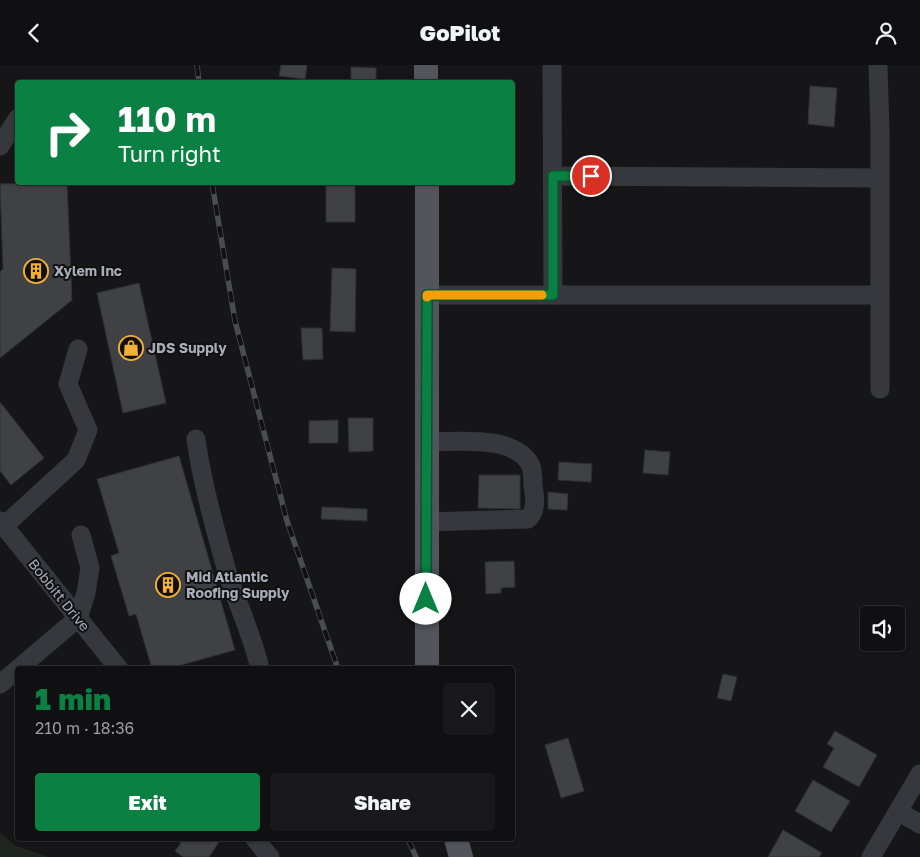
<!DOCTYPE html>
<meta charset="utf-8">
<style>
:root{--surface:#101012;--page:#19191b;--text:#f1f3f6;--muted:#9c9d9f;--line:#303032;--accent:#0b8043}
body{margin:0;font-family:"Golos Text",sans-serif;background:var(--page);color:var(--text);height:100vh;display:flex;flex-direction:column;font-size:19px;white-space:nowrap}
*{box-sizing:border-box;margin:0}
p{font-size:16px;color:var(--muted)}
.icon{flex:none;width:28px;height:28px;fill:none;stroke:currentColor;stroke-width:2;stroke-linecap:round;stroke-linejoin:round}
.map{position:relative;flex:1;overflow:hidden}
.details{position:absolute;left:15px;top:601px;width:500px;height:175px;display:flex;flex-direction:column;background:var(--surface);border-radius:5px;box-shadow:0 1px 4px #0004,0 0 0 1px var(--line)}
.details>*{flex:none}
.top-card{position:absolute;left:15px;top:15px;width:500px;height:105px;border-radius:5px;box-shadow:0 1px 4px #0004,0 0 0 1px var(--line);background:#0b8043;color:#fff;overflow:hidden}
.fabs{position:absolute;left:860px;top:541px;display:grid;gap:10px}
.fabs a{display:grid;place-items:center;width:45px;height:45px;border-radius:5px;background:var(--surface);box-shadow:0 1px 4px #0004,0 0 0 1px var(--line);font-size:25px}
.pin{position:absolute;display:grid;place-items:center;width:42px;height:42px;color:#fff;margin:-21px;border:2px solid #fff;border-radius:50%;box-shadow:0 1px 5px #0007}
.me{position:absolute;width:55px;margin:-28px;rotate:0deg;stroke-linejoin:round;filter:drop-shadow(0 0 4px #0008)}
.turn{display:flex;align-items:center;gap:18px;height:105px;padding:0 20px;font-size:22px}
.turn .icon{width:65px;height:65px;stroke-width:2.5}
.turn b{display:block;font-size:35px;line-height:42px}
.round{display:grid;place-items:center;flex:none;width:52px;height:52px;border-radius:5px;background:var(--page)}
.headline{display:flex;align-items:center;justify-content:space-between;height:85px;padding:0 20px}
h1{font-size:30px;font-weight:800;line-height:38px;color:var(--accent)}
.action{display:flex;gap:10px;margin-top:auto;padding:10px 20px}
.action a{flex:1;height:58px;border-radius:5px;background:var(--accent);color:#fff;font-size:20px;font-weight:800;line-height:58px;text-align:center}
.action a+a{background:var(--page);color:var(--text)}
header{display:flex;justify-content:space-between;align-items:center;height:65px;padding:0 20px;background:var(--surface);font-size:22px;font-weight:800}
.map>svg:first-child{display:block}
.green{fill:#1e261f}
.building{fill:#404145;stroke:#303034}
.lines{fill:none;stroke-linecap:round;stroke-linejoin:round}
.minor{stroke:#37383d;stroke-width:19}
.major{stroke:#53555c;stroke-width:24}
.rail-casing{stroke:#4a4c52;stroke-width:5.5}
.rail{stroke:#111113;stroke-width:4;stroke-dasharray:11;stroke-linecap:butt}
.route-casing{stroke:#07532c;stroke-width:12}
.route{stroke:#0b8043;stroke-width:9}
.slow{stroke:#f59e0b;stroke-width:9}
.labels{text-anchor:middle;stroke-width:4;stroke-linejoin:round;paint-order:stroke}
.poi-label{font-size:14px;font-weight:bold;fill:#a8adb8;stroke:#111113;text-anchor:start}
.street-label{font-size:14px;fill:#a8adb8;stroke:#111113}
</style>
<header><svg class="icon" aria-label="back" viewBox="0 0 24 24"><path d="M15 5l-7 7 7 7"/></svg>GoPilot<svg class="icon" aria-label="person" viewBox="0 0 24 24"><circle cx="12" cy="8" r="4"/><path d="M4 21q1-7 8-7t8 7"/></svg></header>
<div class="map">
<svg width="920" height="792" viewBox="0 0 920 792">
<rect width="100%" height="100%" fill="#161618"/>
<!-- green -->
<polygon class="green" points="0,768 16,781 49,792 0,792"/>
<!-- building -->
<g class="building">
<polygon points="281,0 307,0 305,14 279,11"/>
<polygon points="351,2 376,3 376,18 351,18"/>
<polygon points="810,21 837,23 834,62 808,59"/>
<polygon points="42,118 67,118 72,235 0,293 0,207 3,204 0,119"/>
<rect x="326" y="118" width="29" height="39"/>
<polygon points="332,203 356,204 355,267 330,266"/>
<polygon points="139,218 166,338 123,348 97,228"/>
<polygon points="301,263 322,263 323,294 303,295"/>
<polygon points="0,337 44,393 11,420 0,406"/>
<polygon points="348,353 373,353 373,386 349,387"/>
<polygon points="338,355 338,378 309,378 309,356"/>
<polygon points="645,385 670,387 668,410 643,408"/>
<polygon points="179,391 235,585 167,604 152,604 136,549 129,551 111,491 119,488 97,414"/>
<polygon points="559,397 592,399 591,417 558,415"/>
<polygon points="479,410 520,410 520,444 478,443"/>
<polygon points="548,427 568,429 567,445 548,444"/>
<polygon points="322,442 367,444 367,456 321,454"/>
<polygon points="514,496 515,522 501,523 501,528 486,529 485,497"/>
<polygon points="723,609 737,612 731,636 717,633"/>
<polygon points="835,666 877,690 859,722 823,702 834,683 827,679"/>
<polygon points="568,673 584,726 561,733 545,680"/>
<polygon points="813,715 850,736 831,767 795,746"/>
<polygon points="783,765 822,788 819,792 768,792"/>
<polygon points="175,774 215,774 219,777 209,792 183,792 175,786 181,778"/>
</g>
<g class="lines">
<!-- minor -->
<g class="minor">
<polyline points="552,0 553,230"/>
<polyline points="878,0 880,66 880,324"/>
<polyline points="0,81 18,53"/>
<polyline points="553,111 880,113"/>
<polyline points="427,230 880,230"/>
<path d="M196 374C202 419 216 469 229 513 239 543 253 572 260 604"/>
<path d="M426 377C456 377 516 369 531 401 533 407 533 415 533 421 535 432 537 445 528 454L426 457"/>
<polyline points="0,456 119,604"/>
<polyline points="4,461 76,395 88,365 68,319 78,284"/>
<polyline points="18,604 78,553 86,528 90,503 81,470"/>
<polyline points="0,619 18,604"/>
<polyline points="899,747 920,759"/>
<polyline points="255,774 270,792"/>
<polyline points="871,792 920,709"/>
</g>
<!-- major -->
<g class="major">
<polyline points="426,0 426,18"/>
<polyline points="427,118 427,604"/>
<polyline points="456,774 461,792"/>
</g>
<defs>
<g id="rail">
<polyline points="197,0 199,18"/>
<polyline points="212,118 235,256 287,456 338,604"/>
<polyline points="408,774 416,792"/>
</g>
</defs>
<!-- rail casing -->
<use href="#rail" class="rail-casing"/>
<!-- rail -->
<use href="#rail" class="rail"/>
</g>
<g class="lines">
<defs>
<polyline id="route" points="426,534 427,230 553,230 553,111 591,111"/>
</defs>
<!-- route casing -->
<use href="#route" class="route-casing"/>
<!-- route -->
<use href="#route" class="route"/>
<!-- slow -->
<polyline class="slow" points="427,232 427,230 542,230"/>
</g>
<!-- icons -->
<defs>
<symbol id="building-ring" viewBox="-11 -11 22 22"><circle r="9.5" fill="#111113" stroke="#f2b134" stroke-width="1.5"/><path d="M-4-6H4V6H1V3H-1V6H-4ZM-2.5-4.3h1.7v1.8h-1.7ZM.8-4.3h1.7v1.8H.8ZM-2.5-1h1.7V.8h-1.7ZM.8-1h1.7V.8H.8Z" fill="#f2b134"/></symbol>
<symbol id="shop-ring" viewBox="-11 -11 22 22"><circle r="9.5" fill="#111113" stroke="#f2b134" stroke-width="1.5"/><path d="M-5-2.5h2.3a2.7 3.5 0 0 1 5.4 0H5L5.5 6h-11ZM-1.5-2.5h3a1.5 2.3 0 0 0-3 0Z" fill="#f2b134"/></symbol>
</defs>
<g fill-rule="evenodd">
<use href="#building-ring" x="22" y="192" width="28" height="28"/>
<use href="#shop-ring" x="117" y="269" width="28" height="28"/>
<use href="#building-ring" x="154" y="506" width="28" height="28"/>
</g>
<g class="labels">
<!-- poi labels -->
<g class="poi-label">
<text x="54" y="211">Xylem Inc</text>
<text x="148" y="288">JDS Supply</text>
<text x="186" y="517">Mid Atlantic<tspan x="186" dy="16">Roofing Supply</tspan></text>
</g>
<!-- street labels -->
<g class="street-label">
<text transform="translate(59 530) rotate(51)" y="5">Bobbitt Drive</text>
</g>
</g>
</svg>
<div class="fabs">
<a><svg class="icon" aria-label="sound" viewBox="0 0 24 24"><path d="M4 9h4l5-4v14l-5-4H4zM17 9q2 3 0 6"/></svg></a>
</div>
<div class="pin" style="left:591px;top:111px;background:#d93025"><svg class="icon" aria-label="arrive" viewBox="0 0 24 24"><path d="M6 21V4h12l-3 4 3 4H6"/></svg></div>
<svg class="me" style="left:426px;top:534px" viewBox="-20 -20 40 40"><circle r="19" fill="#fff"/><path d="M0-13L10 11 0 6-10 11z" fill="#0b8043"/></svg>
<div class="top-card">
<div class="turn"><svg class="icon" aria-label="right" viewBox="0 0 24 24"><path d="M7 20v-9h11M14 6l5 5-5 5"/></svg><div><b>110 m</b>Turn right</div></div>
</div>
<section class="details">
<div class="headline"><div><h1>1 min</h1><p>210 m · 18:36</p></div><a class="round"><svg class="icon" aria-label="close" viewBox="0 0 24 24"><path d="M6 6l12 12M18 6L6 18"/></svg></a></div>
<div class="action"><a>Exit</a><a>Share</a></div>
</section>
</div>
